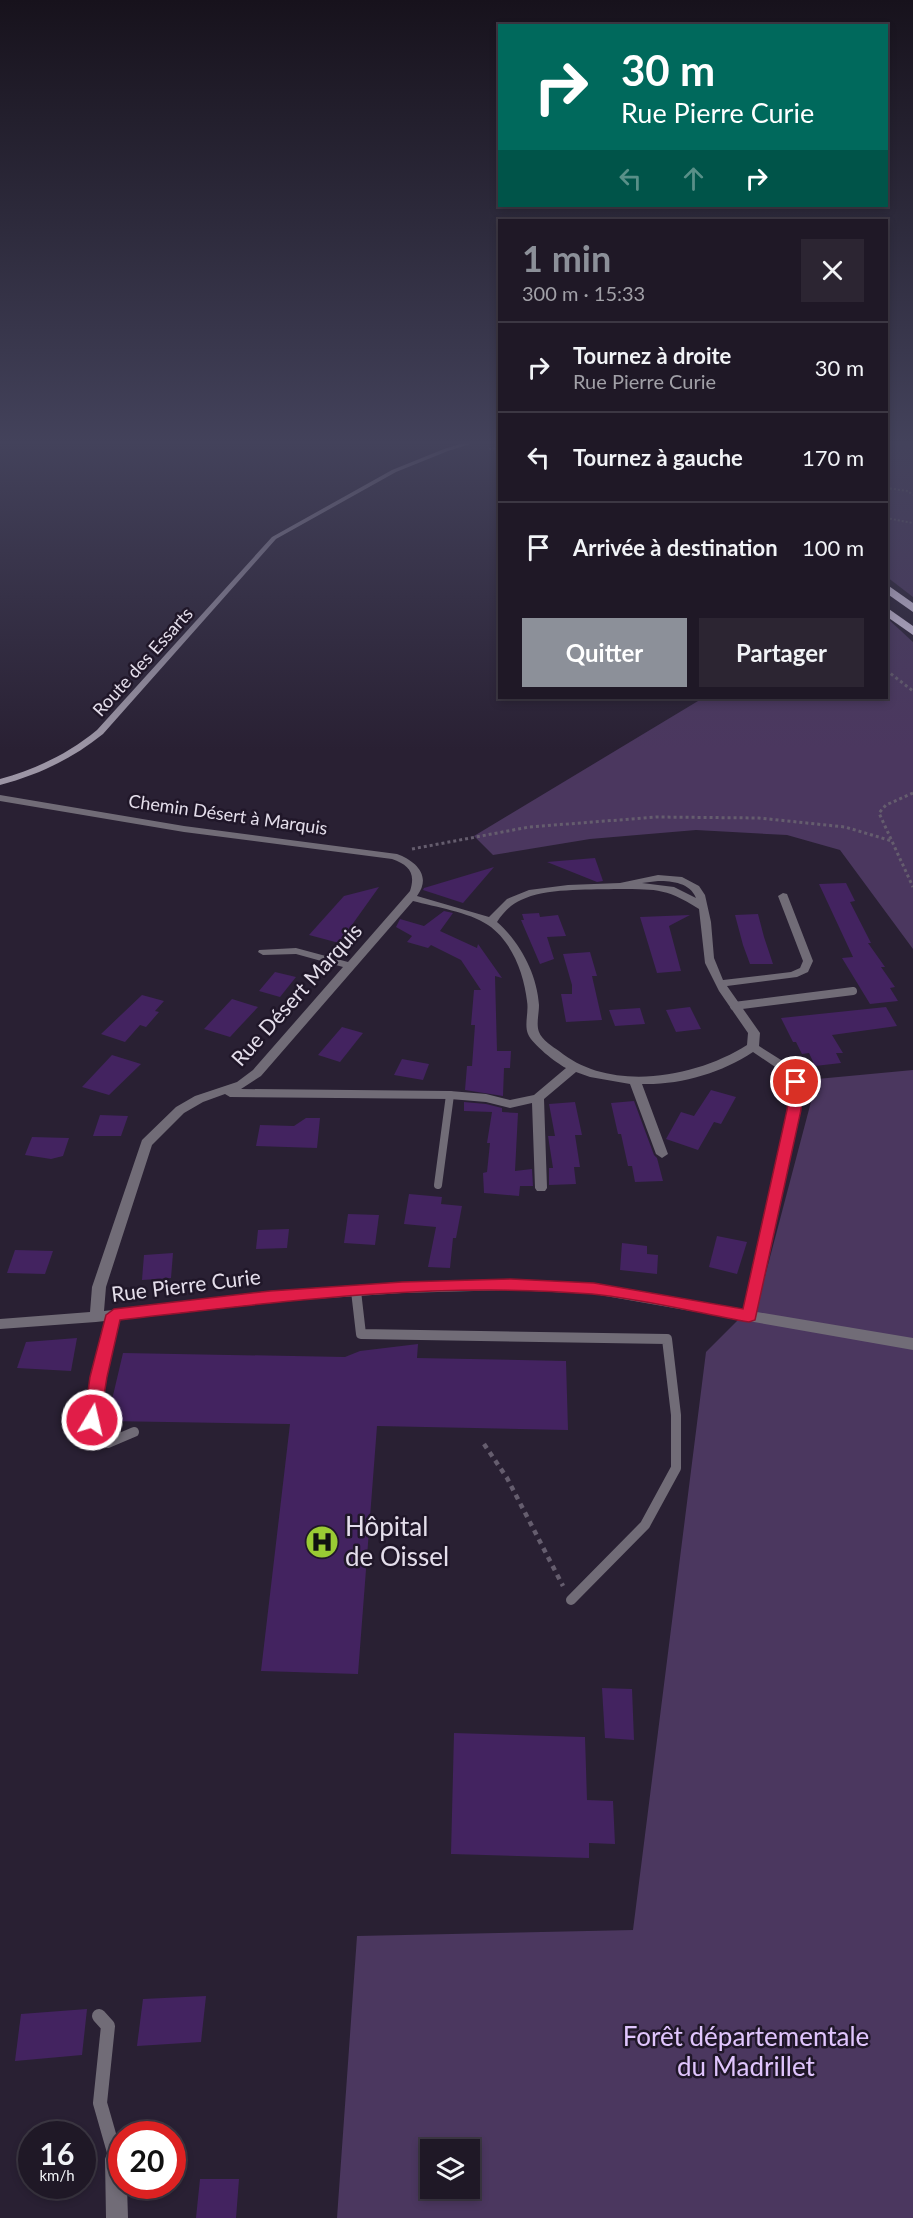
<!DOCTYPE html>
<html lang="fr">
<meta charset="utf-8">
<style>
:root{--surface:#1f1826;--page:#2c2532;--text:#f1f3f6;--muted:#a1a0a7;--line:#3c3743;--accent:#8c9099}
body{margin:0;font-family:Lato,sans-serif;background:var(--page);color:var(--text);height:100vh;display:flex;flex-direction:column;font-size:22px;white-space:nowrap}
*{box-sizing:border-box;margin:0}
p{font-size:20px;color:var(--muted)}
.icon{flex:none;width:33px;height:33px;fill:none;stroke:currentColor;stroke-width:2;stroke-linecap:round;stroke-linejoin:round}
.map{position:relative;flex:1;overflow:hidden}
.sheet{position:absolute;left:498px;top:219px;width:390px;height:480px;display:flex;flex-direction:column;background:var(--surface);border-radius:0px;box-shadow:0 3px 9px #0003,0 0 0 2px var(--line)}
.sheet>*{flex:none}
.hud{position:absolute;left:498px;top:24px;width:390px;height:183px;border-radius:0px;box-shadow:0 3px 9px #0003,0 0 0 2px var(--line);background:#00695c;color:#fff;overflow:hidden}
.fabs{position:absolute;left:420px;top:2139px;display:grid;gap:12px}
.fabs a{display:grid;place-items:center;width:60px;height:60px;border-radius:0px;background:var(--surface);box-shadow:0 3px 9px #0003,0 0 0 2px var(--line);font-size:30px}
.speed{position:absolute;left:18px;top:2121px;display:flex;gap:12px;font-size:30px;font-weight:700;text-align:center}
.speed>*{display:grid;place-content:center;width:78px;height:78px;border-radius:50%;background:var(--surface);box-shadow:0 3px 9px #0003,0 0 0 2px var(--line);line-height:1}
.speed small{font-size:15px;font-weight:400}
.speed .limit{border:9px solid #d22;background:#fff;color:#111}
.pin{position:absolute;display:grid;place-items:center;width:51px;height:51px;color:#fff;margin:-26px;border:3px solid #fff;border-radius:50%;box-shadow:0 2px 6px #0007}
.me{position:absolute;width:66px;margin:-33px;rotate:9deg;stroke-linejoin:round;filter:drop-shadow(0 0 4px #0008)}
.turn{display:flex;align-items:center;gap:21px;height:126px;padding:0 24px;font-size:27px}
.turn .icon{width:78px;height:78px;stroke-width:2.5}
.turn b{display:block;font-size:42px;line-height:51px}
.lanes{display:flex;align-items:center;height:57px;padding:0 24px;background:#0003;justify-content:center;gap:30px;direction:ltr}
.lanes .off{opacity:.35}
.round{display:grid;place-items:center;flex:none;width:63px;height:63px;border-radius:0px;background:var(--page)}
.head{display:flex;align-items:center;justify-content:space-between;height:102px;padding:0 24px}
h1{font-size:36px;font-weight:700;line-height:45px;color:var(--accent)}
.primary-button{display:flex;gap:12px;margin-top:auto;padding:12px 24px}
.primary-button a{flex:1;height:69px;border-radius:0px;background:var(--accent);color:#fff;font-size:24px;font-weight:700;line-height:69px;text-align:center}
.primary-button a+a{background:var(--page);color:var(--text)}
ul{padding:0;list-style:none}
li{display:flex;align-items:center;gap:18px;height:90px;padding:0 24px;border-top:2px solid var(--line)}
li div{flex:1}
li b{display:block;font-size:22px}
li em{font-style:normal}
.map>svg:first-child{display:block}
.green{fill:#4b375f;fill-rule:evenodd}
.building{fill:#432360}
.lines{fill:none;stroke-linecap:round;stroke-linejoin:round}
.path-far2{stroke:#655d6e;stroke-width:2;stroke-dasharray:2 2;stroke-linecap:butt}
.path-far1{stroke:#655d6e;stroke-width:3;stroke-dasharray:3 3;stroke-linecap:butt}
.path{stroke:#655d6e;stroke-width:4.5;stroke-dasharray:5 5;stroke-linecap:butt}
.lane-far2{stroke:#716c77;stroke-width:8}
.lane-far1{stroke:#716c77;stroke-width:10}
.lane{stroke:#716c77;stroke-width:14}
.street{fill:#716c77;fill-rule:evenodd}
.secondary{fill:#9c95a5;fill-rule:evenodd}
.highway{fill:#ddd1eb;fill-rule:evenodd}
.route{fill:#e11d48;stroke:#92132f;stroke-width:1.5}
.labels{text-anchor:middle;stroke-width:5;stroke-linejoin:round;paint-order:stroke}
.far-street-label{font-size:18px;fill:#e4deeb;stroke:#201729}
.street-label{font-size:21px;fill:#e4deeb;stroke:#201729}
.near-poi-label{font-size:26px;fill:#e4deeb;stroke:#201729;text-anchor:start}
.near-park-label{font-size:26px;fill:#e0c5fd;stroke:#201729}
</style>
<div class="map">
<svg width="913" height="2218" viewBox="0 0 913 2218">
<rect width="100%" height="100%" fill="#292033"/>
<!-- green -->
<g class="green">
<polygon points="887,439 913,439 913,597 887,577"/>
<polygon points="887,618 913,642 913,949 840,850 787,835 696,830 590,839 493,855 474,836 703,698 886,698"/>
<path d="M913 1070V2218H337L357 1936 633 1930 706 1352 759 1299 817 1079ZM430 2150H470V2188H430Z"/>
</g>
<!-- building -->
<g class="building">
<polygon points="595,858 603,881 597,882 547,862"/>
<polygon points="494,867 463,903 423,890 424,888"/>
<polygon points="846,883 855,901 850,902 871,943 868,943 885,967 881,967 895,987 890,988 898,1001 870,1004 842,958 853,957 819,884"/>
<polygon points="379,887 339,943 309,935 344,896"/>
<polygon points="444,911 453,913 440,931 477,948 478,944 502,978 495,976 497,1051 511,1051 510,1068 504,1068 503,1096 465,1090 467,1066 472,1066 475,1025 471,1025 474,990 481,990 461,960 431,945 428,948 407,942 412,936 396,927 400,919 424,926"/>
<polygon points="539,913 540,917 558,915 566,936 547,937 554,959 540,964 521,920 524,920 522,914"/>
<polygon points="758,914 764,937 773,964 750,964 743,945 735,915"/>
<polygon points="690,915 669,926 681,971 657,973 640,917"/>
<polygon points="590,952 597,976 592,976 602,1020 566,1022 561,994 572,994 572,985 563,954"/>
<polygon points="275,972 296,977 280,997 259,991"/>
<polygon points="142,995 164,1001 155,1011 159,1012 146,1027 140,1025 125,1042 101,1034"/>
<polygon points="232,999 258,1007 230,1037 204,1029"/>
<polygon points="690,1007 701,1029 676,1032 666,1010"/>
<polygon points="886,1007 897,1026 832,1035 843,1053 836,1053 841,1063 815,1066 809,1053 802,1054 796,1042 793,1042 781,1018"/>
<polygon points="640,1008 645,1024 615,1026 609,1010"/>
<polygon points="342,1027 363,1033 340,1062 318,1055"/>
<polygon points="112,1055 141,1064 109,1095 82,1087"/>
<polygon points="402,1059 429,1064 423,1080 394,1075"/>
<polygon points="711,1090 736,1097 721,1124 714,1122 698,1150 666,1139 681,1112 694,1116"/>
<polygon points="634,1101 654,1155 657,1158 663,1181 635,1182 632,1166 628,1166 621,1134 618,1134 611,1103"/>
<polygon points="464,1102 486,1104 502,1108 502,1112 518,1113 515,1171 532,1169 533,1186 520,1186 519,1196 484,1193 483,1173 487,1172 490,1143 487,1143 492,1112 464,1111"/>
<polygon points="575,1102 582,1135 575,1135 580,1167 574,1167 576,1184 549,1185 549,1168 553,1168 548,1136 555,1136 549,1104"/>
<polygon points="100,1115 128,1116 121,1136 93,1136"/>
<polygon points="306,1118 320,1118 317,1148 256,1146 260,1125 294,1126"/>
<polygon points="32,1137 69,1138 63,1156 51,1159 25,1155"/>
<polygon points="409,1194 442,1197 441,1204 462,1206 456,1238 453,1238 450,1268 428,1267 436,1227 404,1224"/>
<polygon points="348,1214 379,1215 375,1245 344,1243"/>
<polygon points="289,1229 287,1248 256,1249 258,1230"/>
<polygon points="717,1236 747,1242 737,1274 709,1267"/>
<polygon points="622,1243 647,1246 647,1254 658,1255 657,1274 620,1270"/>
<polygon points="15,1250 53,1251 45,1274 7,1273"/>
<polygon points="173,1253 171,1278 142,1280 144,1255"/>
<polygon points="77,1338 71,1371 17,1368 26,1342"/>
<polygon points="418,1344 417,1358 566,1361 568,1430 377,1426 358,1674 261,1671 290,1424 107,1421 123,1353 345,1357 360,1351"/>
<polygon points="602,1688 632,1689 634,1740 605,1738"/>
<polygon points="454,1733 585,1737 587,1800 613,1801 615,1844 589,1843 589,1858 451,1854"/>
<polygon points="206,1996 201,2042 137,2046 143,1999"/>
<polygon points="87,2009 82,2055 15,2061 21,2014"/>
<polygon points="200,2179 239,2179 236,2218 196,2218"/>
</g>
<g class="lines">
<!-- path-far2 -->
<g class="path-far2">
<polyline points="489,449 500,448"/>
<polyline points="886,449 900,439"/>
<polyline points="886,488 908,491 913,495"/>
<polyline points="886,518 913,523"/>
</g>
<!-- path-far1 -->
<g class="path-far1">
<polyline points="886,670 913,691"/>
<polyline points="913,793 886,805 879,813 913,887"/>
<polyline points="412,849 529,827 657,817 759,818 845,827 892,841"/>
</g>
<!-- path -->
<polyline class="path" points="484,1444 507,1478 563,1586"/>
<!-- lane-far2 -->
<g class="lane-far2">
<polyline points="734,1006 853,991"/>
<polyline points="438,1185 450,1095"/>
</g>
<!-- lane-far1 -->
<g class="lane-far1">
<polyline points="356,1291 361,1334 667,1339 676,1415 676,1468 645,1525 571,1600"/>
<polyline points="114,1315 98,1377 92,1420 108,1443 134,1432"/>
</g>
<!-- lane -->
<polyline class="lane" points="99,2016 108,2026 100,2103 116,2159"/>
<!-- street -->
<g class="street">
<path d="M0 795 184 826 397 854C416 861 432 876 417 896L489 917 507 899 529 890 568 885 620 883 658 875 682 877 699 886 705 895 711 922 714 958 723 980 791 972 800 968 803 961 778 896 783 893 787 894 813 961 808 972 797 977 727 986 760 1033 759 1046 789 1065 802 1082 800 1110 757 1312 913 1338V1350L594 1294 511 1290 402 1293 269 1302 96 1322 0 1329V1319L90 1312 92 1287 142 1140 176 1107 195 1096 237 1082 253 1070 343 967 296 954 263 955 258 952 259 950 296 948 348 962 410 891C416 873 409 865 392 859L184 832 0 801ZM658 881C673 881 690 883 696 898L674 887 642 883ZM614 889C654 890 663 886 699 909L705 963 719 991 748 1033 747 1045C695 1078 610 1093 559 1051 553 1047 542 1040 539 1032 536 1024 539 1014 539 1005 537 974 520 942 497 922 503 913 511 904 521 900 546 888 586 890 614 889ZM413 901C435 907 469 912 488 925 512 941 524 974 527 1001 529 1012 524 1024 528 1034 532 1044 556 1063 566 1068L534 1095 510 1100 486 1094 450 1091 241 1089 261 1076ZM753 1052 781 1071 790 1082 788 1110 744 1309 594 1284 511 1280 402 1283 269 1292 104 1311 106 1287 152 1145 184 1113 203 1102 225 1094 230 1097 450 1099 486 1102 510 1108 532 1103 535 1188 537 1191H545L547 1188 544 1099 576 1072 590 1077 630 1084 656 1154 662 1158 668 1154 642 1084C681 1085 721 1073 753 1052Z"/>
<polygon points="116,2148 122,2151 122,2186 127,2186 128,2218 106,2218 105,2159 108,2151"/>
</g>
<!-- secondary -->
<path class="secondary" d="M475 439H485L448 451 396 472 276 539 103 734C72 759 38 775 0 785V779C36 769 68 754 97 730L272 537 392 470 444 449Z"/>
<!-- highway -->
<g class="highway">
<polygon points="886,584 913,603 913,612 886,593"/>
<polygon points="886,607 913,626 913,635 886,616"/>
</g>
</g>
<!-- sky -->
<linearGradient id="sky" x2="0" y2="1"><stop stop-color="#17121c"/><stop offset="0.59" stop-color="#43425b"/><stop offset="1" stop-color="#43425b" stop-opacity="0"/></linearGradient>
<rect width="913" height="750" fill="url(#sky)"/>
<!-- route -->
<path class="route" d="M796 1078 803 1082 801 1110 755 1320 749 1322C697 1313 644 1299 592 1294 435 1281 275 1302 120 1320L107 1377 100 1420 98 1425H86L84 1420 90 1377 106 1315 114 1309 270 1291 402 1282 511 1279 594 1283 743 1309 787 1110 790 1082Z"/>
<!-- icons -->
<defs>
<symbol id="hospital-disc" viewBox="-11 -11 22 22"><circle r="9.5" fill="#9acb34" stroke="#201729"/><path d="M-5-5h3v3.5h4V-5h3V5h-3V1.5h-4V5h-3Z" fill="#111"/></symbol>
</defs>
<g fill-rule="evenodd">
<use href="#hospital-disc" x="303" y="1523" width="38" height="38"/>
</g>
<g class="labels">
<!-- far-street labels -->
<g class="far-street-label">
<text transform="translate(143 662) rotate(-48)" y="6">Route des Essarts</text>
<text transform="translate(228 815) rotate(8)" y="6">Chemin Désert à Marquis</text>
</g>
<!-- street labels -->
<g class="street-label">
<text transform="translate(297 995) rotate(-48)" y="7">Rue Désert Marquis</text>
<text transform="translate(186 1286) rotate(-7)" y="7">Rue Pierre Curie</text>
</g>
<!-- near-poi labels -->
<g class="near-poi-label">
<text x="345" y="1536">Hôpital<tspan x="345" dy="30">de Oissel</tspan></text>
</g>
<!-- near-park labels -->
<g class="near-park-label">
<text x="746" y="2046">Forêt départementale<tspan x="746" dy="30">du Madrillet</tspan></text>
</g>
</g>
</svg>
<div class="fabs">
<a><svg class="icon" aria-label="layers" viewBox="0 0 24 24"><path d="M12 4l9 5-9 5-9-5zM3 14l9 5 9-5"/></svg></a>
</div>
<div class="speed"><div>16<small>km/h</small></div><div class="limit">20</div></div>
<div class="pin" style="left:796px;top:1082px;background:#d93025"><svg class="icon" aria-label="arrive" viewBox="0 0 24 24"><path d="M6 21V4h12l-3 4 3 4H6"/></svg></div>
<svg class="me" style="left:92px;top:1420px" viewBox="-20 -20 40 40"><circle r="17" fill="#e11d48" stroke="#fff" stroke-width="3"/><path d="M0-11L8 9 0 5-8 9z" fill="#fff"/></svg>
<div class="hud">
<div class="turn"><svg class="icon" aria-label="right" viewBox="0 0 24 24"><path d="M7 20v-9h11M14 6l5 5-5 5"/></svg><div><b>30 m</b>Rue Pierre Curie</div></div>
<div class="lanes"><svg class="icon off" aria-label="left" viewBox="0 0 24 24"><path d="M17 20v-9H6M10 6l-5 5 5 5"/></svg><svg class="icon off" aria-label="ahead" viewBox="0 0 24 24"><path d="M12 20V5M6 11l6-6 6 6"/></svg><svg class="icon" aria-label="right" viewBox="0 0 24 24"><path d="M7 20v-9h11M14 6l5 5-5 5"/></svg></div>
</div>
<section class="sheet">
<div class="head"><div><h1>1 min</h1><p>300 m · 15:33</p></div><a class="round"><svg class="icon" aria-label="close" viewBox="0 0 24 24"><path d="M6 6l12 12M18 6L6 18"/></svg></a></div>
<ul>
<li><svg class="icon" aria-label="right" viewBox="0 0 24 24"><path d="M7 20v-9h11M14 6l5 5-5 5"/></svg><div><b>Tournez à droite</b><p>Rue Pierre Curie</p></div><em>30 m</em></li>
<li><svg class="icon" aria-label="left" viewBox="0 0 24 24"><path d="M17 20v-9H6M10 6l-5 5 5 5"/></svg><div><b>Tournez à gauche</b></div><em>170 m</em></li>
<li><svg class="icon" aria-label="arrive" viewBox="0 0 24 24"><path d="M6 21V4h12l-3 4 3 4H6"/></svg><div><b>Arrivée à destination</b></div><em>100 m</em></li>
</ul>
<div class="primary-button"><a>Quitter</a><a>Partager</a></div>
</section>
</div>
